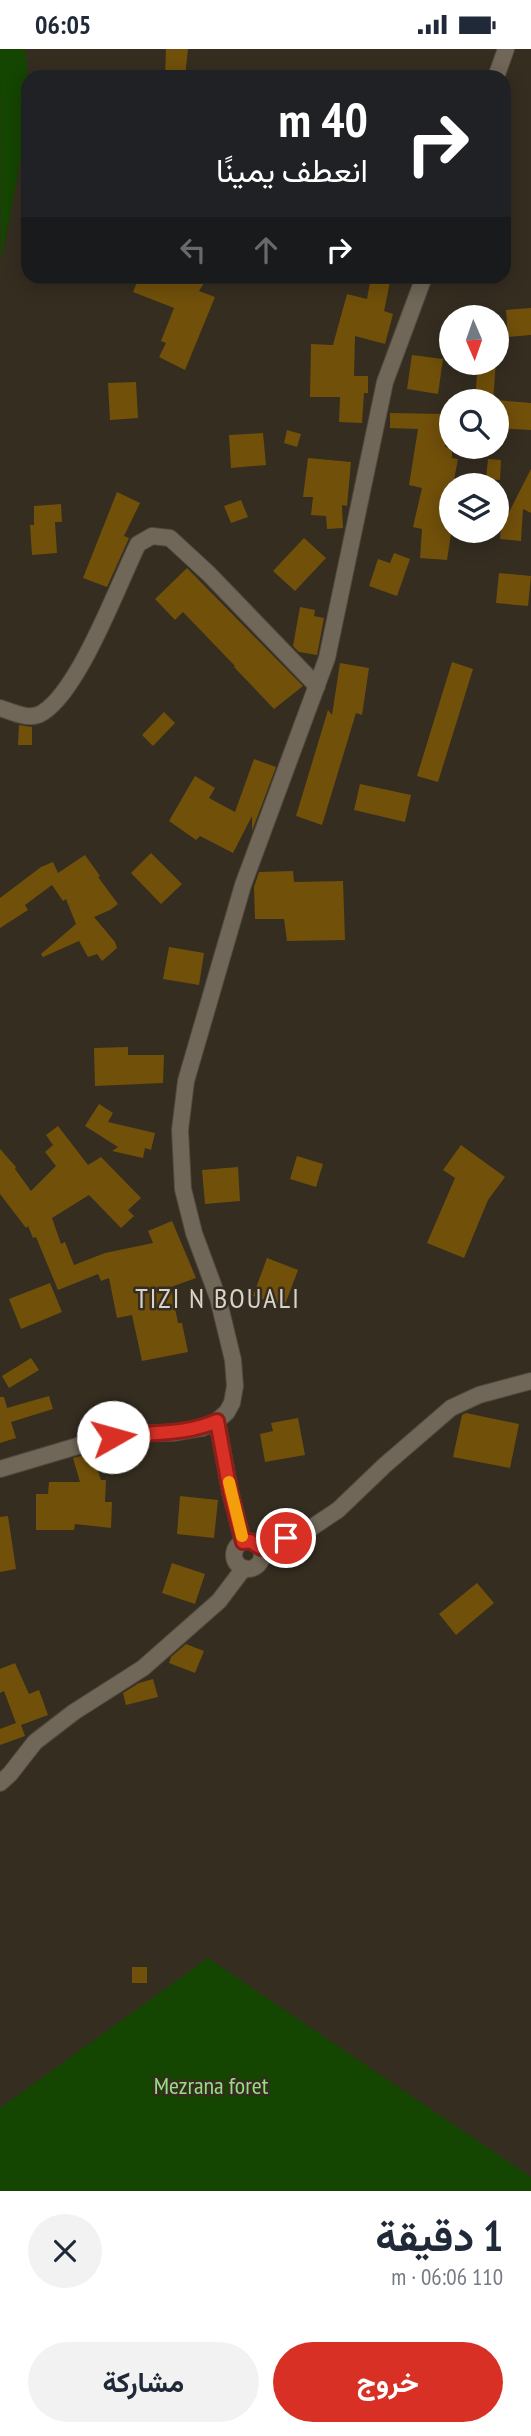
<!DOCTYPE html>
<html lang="ar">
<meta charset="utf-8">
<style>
:root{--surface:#fff;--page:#f2f2f3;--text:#1f2937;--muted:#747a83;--accent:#d93025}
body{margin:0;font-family:"PT Sans Narrow",Vazirmatn,sans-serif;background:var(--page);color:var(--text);direction:rtl;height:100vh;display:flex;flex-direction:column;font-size:26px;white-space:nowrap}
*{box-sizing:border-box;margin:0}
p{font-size:23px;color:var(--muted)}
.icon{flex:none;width:38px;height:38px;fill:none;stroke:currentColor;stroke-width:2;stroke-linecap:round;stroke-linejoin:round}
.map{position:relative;height:2142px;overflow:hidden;direction:ltr}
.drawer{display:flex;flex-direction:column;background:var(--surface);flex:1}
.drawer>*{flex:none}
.banner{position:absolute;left:21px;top:21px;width:490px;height:214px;border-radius:21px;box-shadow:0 4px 18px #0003;direction:rtl;background:#202124;color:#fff;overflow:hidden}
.needle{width:46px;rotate:178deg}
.fabs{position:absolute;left:439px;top:256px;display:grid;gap:14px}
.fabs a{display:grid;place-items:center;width:70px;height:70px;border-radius:50%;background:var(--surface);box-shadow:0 4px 18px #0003;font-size:35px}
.pin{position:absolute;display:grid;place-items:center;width:60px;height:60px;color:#fff;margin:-30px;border:4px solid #fff;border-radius:50%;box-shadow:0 2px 7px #0007}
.me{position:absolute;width:77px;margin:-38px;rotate:83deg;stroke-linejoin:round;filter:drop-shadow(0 0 5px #0008)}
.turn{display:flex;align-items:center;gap:24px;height:147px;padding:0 28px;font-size:32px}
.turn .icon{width:91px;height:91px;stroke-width:2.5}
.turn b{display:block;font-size:49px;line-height:60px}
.lanes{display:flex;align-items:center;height:66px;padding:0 28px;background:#0003;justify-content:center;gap:35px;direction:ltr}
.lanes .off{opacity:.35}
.round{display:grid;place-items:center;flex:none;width:74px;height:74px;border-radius:37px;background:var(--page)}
.summary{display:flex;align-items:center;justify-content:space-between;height:119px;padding:0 28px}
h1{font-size:42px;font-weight:700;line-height:52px}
.primary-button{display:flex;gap:14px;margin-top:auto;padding:14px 28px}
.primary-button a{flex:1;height:80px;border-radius:42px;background:var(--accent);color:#fff;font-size:28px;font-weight:700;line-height:80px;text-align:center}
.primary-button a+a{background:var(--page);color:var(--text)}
.status{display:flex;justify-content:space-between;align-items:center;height:49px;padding:0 35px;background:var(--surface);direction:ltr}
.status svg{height:19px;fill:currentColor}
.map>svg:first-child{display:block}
.green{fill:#144501}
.building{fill:#71500a}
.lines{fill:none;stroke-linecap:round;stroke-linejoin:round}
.minor-casing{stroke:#514a3f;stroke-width:18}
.minor{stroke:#706758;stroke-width:16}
.route-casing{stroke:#8d1f18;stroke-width:18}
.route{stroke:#d93025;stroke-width:12}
.slow{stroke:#f59e0b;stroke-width:12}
.labels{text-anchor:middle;stroke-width:5;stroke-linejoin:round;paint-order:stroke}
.park-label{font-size:24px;fill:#96de82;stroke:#352d20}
.quarter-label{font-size:28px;letter-spacing:2px;fill:#d8d2ca;stroke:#352d20}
</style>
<div class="status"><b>06:05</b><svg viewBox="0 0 49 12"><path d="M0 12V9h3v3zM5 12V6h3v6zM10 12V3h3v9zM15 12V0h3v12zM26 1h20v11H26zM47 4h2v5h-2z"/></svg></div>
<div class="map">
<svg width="531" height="2142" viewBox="0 0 531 2142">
<rect width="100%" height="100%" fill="#352d20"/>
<!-- green -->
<g class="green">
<path d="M0 0H25C35 68 13 144 1 213Z"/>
<polygon points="208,1909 531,2128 531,2142 0,2142 0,2059"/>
</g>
<!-- building -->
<g class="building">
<polygon points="166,0 188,0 185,28 165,28"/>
<polygon points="139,228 208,228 199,242 215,248 185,321 159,308 166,294 161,292 174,259 133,243"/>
<polygon points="371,228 391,228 384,262 393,265 385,295 355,287 354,327 368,327 368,344 364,344 362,374 339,373 340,348 310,348 311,295 333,296 347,245 367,250"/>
<polygon points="531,259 531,286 508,288 506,261"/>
<polygon points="412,306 443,310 438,345 407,340"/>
<polygon points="478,313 496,313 493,352 475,351"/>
<polygon points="136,333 138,369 110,371 108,334"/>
<polygon points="497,351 531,354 531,381 497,379"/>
<polygon points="390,364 446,365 445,398 452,399 452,409 458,410 454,431 452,431 452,479 447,511 420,509 422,480 413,478 422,439 409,436 418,380 390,379"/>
<polygon points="287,381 301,385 297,398 284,394"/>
<polygon points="263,384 266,416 231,419 229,386"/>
<polygon points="308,409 351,413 347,457 342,456 343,479 327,480 326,467 311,466 313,448 303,448"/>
<polygon points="488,410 501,411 500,431 486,430"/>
<polygon points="531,420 531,464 523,460 521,492 500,490 501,479"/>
<polygon points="117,443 140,454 124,487 129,489 107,538 83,529"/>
<polygon points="241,451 248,468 231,474 224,457"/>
<polygon points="61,455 62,473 55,473 57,504 32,506 30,476 34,476 34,457"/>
<polygon points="304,489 326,509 295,542 273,522"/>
<polygon points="394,504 410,510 397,547 369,537 378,510 390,514"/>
<polygon points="187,519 303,637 274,660 234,618 235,617 183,563 175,571 155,550"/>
<polygon points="499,524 531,527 528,557 496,554"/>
<polygon points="300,558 315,561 314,567 324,569 317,606 299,603 293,597"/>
<polygon points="452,613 473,620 438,733 417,727"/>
<polygon points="340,614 369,619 362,666 356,664 322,776 296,767 328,661 332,666"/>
<polygon points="164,663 175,674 153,697 142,686"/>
<polygon points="19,676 32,678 32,696 18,696"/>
<polygon points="254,710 276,718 252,782 252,767 233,804 200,787 196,791 169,772 195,727 215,739 209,749 235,763"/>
<polygon points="360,735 411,746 405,773 354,761"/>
<polygon points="151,804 182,835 161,855 131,824"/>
<polygon points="85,806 100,827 98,828 118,855 110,861 94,868 115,893 117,899 102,912 97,905 88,908 79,892 43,908 41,905 76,875 66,850 63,852 52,836 25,856 28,861 0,879 0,849 41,818 53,813 58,824"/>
<polygon points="293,822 294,833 343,832 345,891 287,892 284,870 255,870 254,838 259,823"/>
<polygon points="169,898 204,904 199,936 163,930"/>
<polygon points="128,998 128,1006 164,1006 163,1034 95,1037 94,999"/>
<polygon points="99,1055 113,1064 108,1073 155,1084 151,1101 145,1099 143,1109 112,1102 118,1098 85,1077"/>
<polygon points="58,1077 88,1116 101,1108 141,1149 128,1161 134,1167 121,1179 89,1146 52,1169 61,1195 65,1193 74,1216 105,1204 153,1194 148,1182 172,1172 196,1229 171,1238 178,1274 182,1274 188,1303 142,1312 132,1266 117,1269 109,1229 101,1232 98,1225 58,1241 36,1188 33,1189 28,1177 26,1179 0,1145 0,1100 16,1118 15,1120 31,1142 56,1117 45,1103 53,1096 46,1086"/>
<polygon points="461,1096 505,1128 488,1151 464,1209 427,1194 455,1129 443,1121"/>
<polygon points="297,1107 323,1115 316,1138 290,1130"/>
<polygon points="238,1118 240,1152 205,1155 202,1121"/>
<polygon points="267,1209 298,1221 284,1258 253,1247"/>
<polygon points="50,1234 62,1263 21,1280 9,1250"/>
<polygon points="31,1309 39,1321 9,1339 2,1327"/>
<polygon points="49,1347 53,1360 11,1373 16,1389 0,1394 0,1348 4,1348 7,1359"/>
<polygon points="466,1364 519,1375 510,1419 453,1408 462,1366"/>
<polygon points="298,1369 305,1406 265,1413 260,1385 273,1382 271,1374"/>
<polygon points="92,1404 101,1431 106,1431 105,1453 112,1453 111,1479 75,1475 74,1481 36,1481 36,1445 48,1445 49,1433 80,1433 73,1409"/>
<polygon points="180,1447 218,1451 214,1489 177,1485"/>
<polygon points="8,1467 16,1520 0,1523 0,1468"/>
<polygon points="172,1514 205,1525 195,1555 162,1544"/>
<polygon points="477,1534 494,1554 456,1586 439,1565"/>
<polygon points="186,1595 204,1602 195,1624 169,1614 171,1608"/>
<polygon points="15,1614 29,1645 39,1641 48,1666 21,1676 25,1687 0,1696 0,1680 16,1674 4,1642 0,1644 0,1620"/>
<polygon points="153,1630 158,1648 126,1656 123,1644 139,1634"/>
<rect x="132" y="1918" width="15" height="16"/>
</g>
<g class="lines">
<defs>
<g id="minor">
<polyline points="496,28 506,0"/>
<path d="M0 659C13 663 29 672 42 664 79 642 118 536 138 495L152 487 170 489 209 525 317 637"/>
<polyline points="217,1372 230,1442 243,1493"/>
<polyline points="0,1420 91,1393 136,1384 173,1384 202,1379 217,1372 227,1363 232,1354 235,1337 233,1311 218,1249 194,1184 183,1140 180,1081 186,1032 243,836 327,609 385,333 424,228"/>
<circle cx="248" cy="1506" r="14"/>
<polyline points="261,1499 311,1479 338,1461 385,1416 451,1359 479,1346 531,1332"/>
<polyline points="0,1734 10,1725 35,1693 74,1663 143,1619 219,1552 244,1519"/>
</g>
</defs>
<!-- minor casing -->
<use href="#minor" class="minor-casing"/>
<!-- minor -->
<use href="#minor" class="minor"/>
</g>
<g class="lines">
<defs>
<path id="route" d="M113 1388C149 1382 183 1387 217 1372L230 1442 243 1493 250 1492 261 1499 286 1489"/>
</defs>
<!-- route casing -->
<use href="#route" class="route-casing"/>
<!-- route -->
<use href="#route" class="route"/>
<!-- slow -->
<polyline class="slow" points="229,1433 242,1487"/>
</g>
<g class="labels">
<!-- park labels -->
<g class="park-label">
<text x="211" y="2045">Mezrana foret</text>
</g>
<!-- quarter labels -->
<g class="quarter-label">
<text x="218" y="1259">TIZI N BOUALI</text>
</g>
</g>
</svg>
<div class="fabs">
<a><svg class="needle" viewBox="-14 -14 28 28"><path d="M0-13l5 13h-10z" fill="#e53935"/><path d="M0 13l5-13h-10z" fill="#747a83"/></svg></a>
<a><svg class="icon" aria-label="search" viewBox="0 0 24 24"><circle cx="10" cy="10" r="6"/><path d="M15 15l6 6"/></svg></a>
<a><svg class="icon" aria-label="layers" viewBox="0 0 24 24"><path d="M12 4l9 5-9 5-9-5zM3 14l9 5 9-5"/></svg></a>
</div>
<div class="pin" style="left:286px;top:1489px;background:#d93025"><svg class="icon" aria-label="arrive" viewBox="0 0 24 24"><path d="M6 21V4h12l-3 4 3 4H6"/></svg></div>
<svg class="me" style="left:113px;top:1388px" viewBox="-20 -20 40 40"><circle r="19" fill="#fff"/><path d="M0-13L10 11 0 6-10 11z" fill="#d93025"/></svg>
<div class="banner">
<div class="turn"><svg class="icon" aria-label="right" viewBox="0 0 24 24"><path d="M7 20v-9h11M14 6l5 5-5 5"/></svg><div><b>40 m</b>انعطف يمينًا</div></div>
<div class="lanes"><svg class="icon off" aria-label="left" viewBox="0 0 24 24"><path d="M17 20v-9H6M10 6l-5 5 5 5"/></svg><svg class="icon off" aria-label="ahead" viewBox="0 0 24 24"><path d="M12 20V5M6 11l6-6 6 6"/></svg><svg class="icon" aria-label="right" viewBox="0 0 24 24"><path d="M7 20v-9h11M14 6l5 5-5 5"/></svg></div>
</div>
</div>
<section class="drawer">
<div class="summary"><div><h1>1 دقيقة</h1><p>110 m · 06:06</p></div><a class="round"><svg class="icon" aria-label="close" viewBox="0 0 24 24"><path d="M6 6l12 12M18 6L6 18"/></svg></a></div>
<div class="primary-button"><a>خروج</a><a>مشاركة</a></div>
</section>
